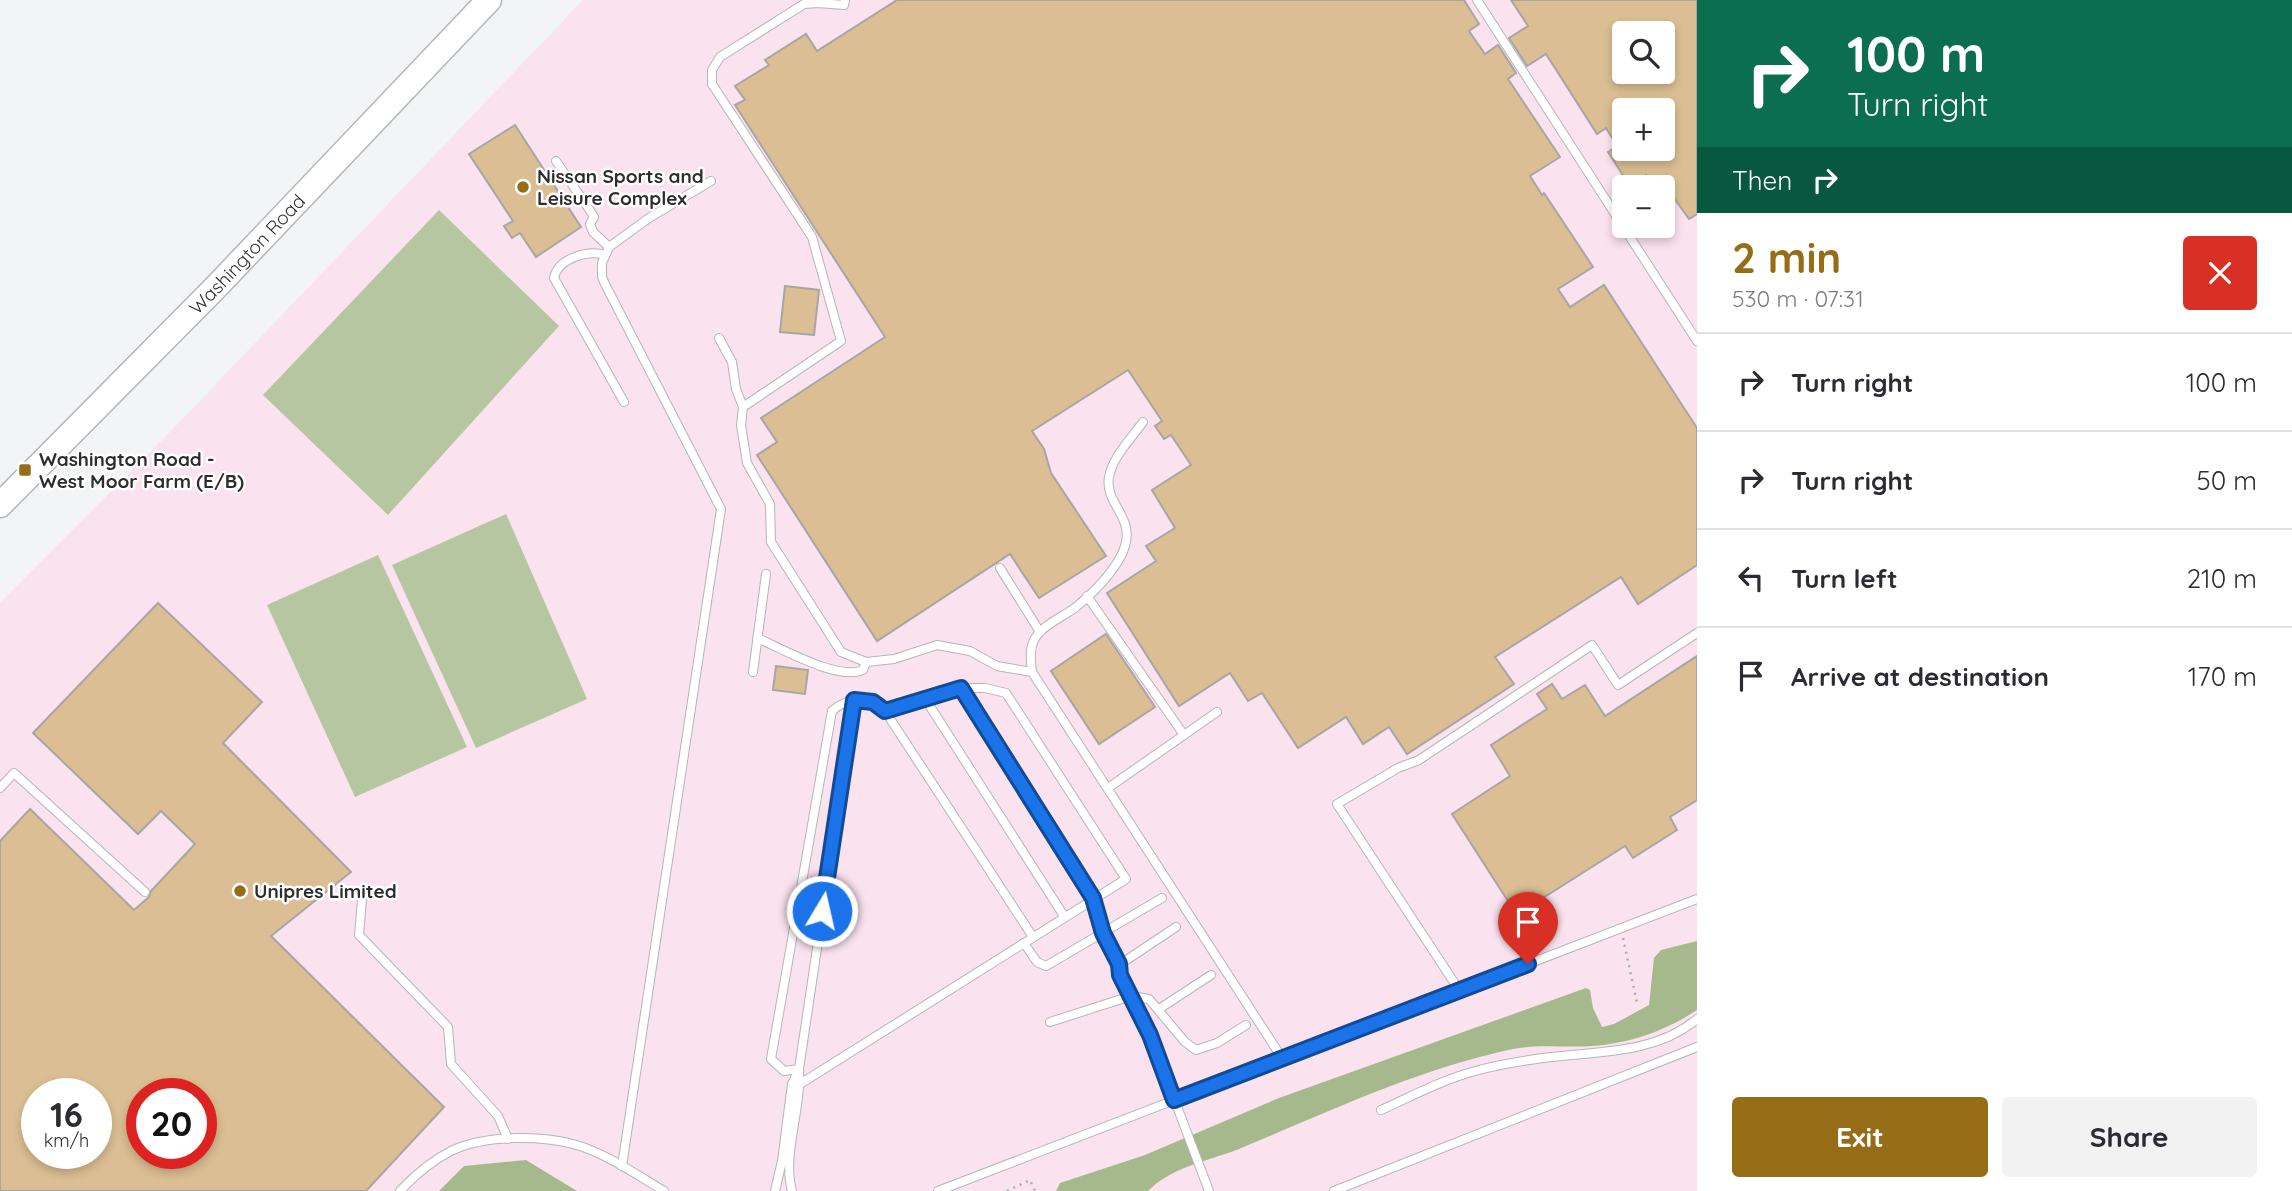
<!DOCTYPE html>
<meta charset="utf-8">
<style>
:root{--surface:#fff;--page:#f2f2f3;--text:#2b2b33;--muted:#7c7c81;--line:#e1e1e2;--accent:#946d16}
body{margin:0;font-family:Quicksand,sans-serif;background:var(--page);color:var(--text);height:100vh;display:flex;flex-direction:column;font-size:26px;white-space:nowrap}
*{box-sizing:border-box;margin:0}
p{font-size:23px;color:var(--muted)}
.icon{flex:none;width:38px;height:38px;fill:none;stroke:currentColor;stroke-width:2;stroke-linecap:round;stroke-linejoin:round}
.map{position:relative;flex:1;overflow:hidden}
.side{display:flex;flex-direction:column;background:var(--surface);width:595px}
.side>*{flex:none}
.banner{background:#0b6e4f;color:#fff;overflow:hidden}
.controls{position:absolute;left:1612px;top:21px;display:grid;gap:14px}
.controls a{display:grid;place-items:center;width:63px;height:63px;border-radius:7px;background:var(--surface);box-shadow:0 4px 10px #0003;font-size:35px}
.speed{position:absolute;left:21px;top:1078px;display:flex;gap:14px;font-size:35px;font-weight:700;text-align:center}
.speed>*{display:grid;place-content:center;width:91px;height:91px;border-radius:50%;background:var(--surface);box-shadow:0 4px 10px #0003;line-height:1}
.speed small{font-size:18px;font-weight:400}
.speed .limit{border:10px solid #d22;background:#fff;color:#111}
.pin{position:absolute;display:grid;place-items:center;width:60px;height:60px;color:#fff;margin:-72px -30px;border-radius:50% 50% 50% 0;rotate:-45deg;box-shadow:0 0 7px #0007}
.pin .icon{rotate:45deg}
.me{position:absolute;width:77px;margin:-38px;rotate:9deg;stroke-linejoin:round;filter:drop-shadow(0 0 5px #0008)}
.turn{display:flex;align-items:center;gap:24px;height:147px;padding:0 35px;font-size:32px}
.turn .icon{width:91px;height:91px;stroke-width:2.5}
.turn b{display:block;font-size:49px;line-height:60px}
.then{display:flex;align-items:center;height:66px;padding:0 35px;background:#0003;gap:14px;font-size:26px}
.round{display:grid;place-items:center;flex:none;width:74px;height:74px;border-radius:7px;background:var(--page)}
.summary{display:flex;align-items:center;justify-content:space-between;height:119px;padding:0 35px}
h1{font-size:42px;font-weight:700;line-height:52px;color:var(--accent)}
.button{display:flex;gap:14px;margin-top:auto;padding:14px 35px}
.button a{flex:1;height:80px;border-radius:7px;background:var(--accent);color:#fff;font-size:28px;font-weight:700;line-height:80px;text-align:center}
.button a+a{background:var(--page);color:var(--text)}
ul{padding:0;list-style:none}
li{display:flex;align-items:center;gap:21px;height:98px;padding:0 35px;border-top:2px solid var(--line)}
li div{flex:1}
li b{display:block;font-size:26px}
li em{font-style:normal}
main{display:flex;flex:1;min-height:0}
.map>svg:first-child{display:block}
.industrial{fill:#fae2ee;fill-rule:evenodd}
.green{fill:#b6c6a1}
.forest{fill:#a6b98c}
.building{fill:#dbbe93;stroke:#a7a6a4;stroke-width:2;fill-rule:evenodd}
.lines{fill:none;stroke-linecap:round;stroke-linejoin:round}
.lane-casing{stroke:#b4b6b7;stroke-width:10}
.primary-casing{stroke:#b4b6b7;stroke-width:27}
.path{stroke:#acaeaf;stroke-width:2.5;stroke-dasharray:2 5;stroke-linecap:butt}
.lane{stroke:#fff;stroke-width:8}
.primary{stroke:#fff;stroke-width:24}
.route-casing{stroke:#114b97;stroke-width:18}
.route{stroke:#1a73e8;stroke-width:12}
.poi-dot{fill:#946d16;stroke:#fff;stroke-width:2.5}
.labels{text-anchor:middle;stroke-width:5;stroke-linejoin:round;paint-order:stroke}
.poi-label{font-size:19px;font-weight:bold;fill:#2d2d2e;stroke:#fff;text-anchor:start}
.street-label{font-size:19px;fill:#2d2d2e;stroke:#fff}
</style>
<main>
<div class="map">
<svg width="1697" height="1191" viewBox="0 0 1697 1191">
<rect width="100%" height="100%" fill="#f2f4f5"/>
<!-- industrial -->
<path class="industrial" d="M583 0H1697V1191H0V603L172 430ZM1624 33H1662V72H1624ZM1624 110H1662V149H1624ZM1624 187H1662V226H1624ZM37 1094H96V1153H37ZM142 1094H201V1153H142Z"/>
<!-- green -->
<g class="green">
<polygon points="439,210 559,326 388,515 263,395"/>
<polygon points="506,514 587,699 476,748 392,565"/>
<polygon points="378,555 467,747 355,797 267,605"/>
</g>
<!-- forest -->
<g class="forest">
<path d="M1697 941V1010C1665 1031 1631 1043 1593 1046 1567 1048 1539 1044 1513 1049 1418 1069 1328 1112 1239 1149 1208 1161 1172 1167 1148 1191H1056L1060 1183 1145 1155 1279 1098 1586 988 1590 990 1593 1008 1602 1027 1614 1024 1649 1005 1654 958 1661 950Z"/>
<polygon points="526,1160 577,1191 439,1191 464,1166"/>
</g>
<!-- building -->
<g class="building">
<polygon points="897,0 1464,0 1479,24 1469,31 1485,54 1498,45 1516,73 1508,79 1560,157 1530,176 1542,195 1544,193 1593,267 1558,289 1570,307 1604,285 1697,428 1697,565 1638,604 1621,577 1495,657 1514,684 1407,754 1389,727 1363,744 1346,717 1298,748 1262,693 1248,701 1230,673 1179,706 1107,593 1156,561 1146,546 1175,528 1152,490 1191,465 1171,435 1164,439 1155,426 1162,421 1128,370 1032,431 1044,449 1051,473 1106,556 1039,598 1010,554 877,641 757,455 777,442 761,418 885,337 735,105 745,100 735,86 769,65 765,60 806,34 817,51"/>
<path d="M1511 0H1697V214L1689 219 1671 194 1662 200V187H1654L1646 175 1630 186 1608 152 1617 146 1606 128 1597 134 1546 54 1527 66 1509 38 1528 26ZM1624 33H1662V72H1624ZM1624 110H1662V149H1624Z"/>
<polygon points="515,125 581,227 536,257 520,233 512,238 504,226 513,221 469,154"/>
<polygon points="785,286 819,290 814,335 780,332"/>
<path d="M158 603 262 702 223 743 351 872 271 936 444 1107 366 1191H0V841L30 809 134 910 149 897 151 891 195 844 161 811 138 834 33 733ZM37 1094H96V1153H37ZM142 1094H201V1153H142Z"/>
<polygon points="1106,634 1155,707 1099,744 1051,671"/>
<polygon points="1697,656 1697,800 1670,817 1677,830 1633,858 1625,846 1543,898 1551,910 1537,918 1529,907 1517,915 1452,814 1510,776 1491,745 1547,709 1537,694 1552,684 1562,699 1585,685 1605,716"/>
<polygon points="776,666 808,670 805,694 773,690"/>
</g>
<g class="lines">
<defs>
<g id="lane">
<polyline points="845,0 844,5 818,3 804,4 720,57 712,70 712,84 812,237 841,341 743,407 741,425 747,463 770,504 771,542 841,652 866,662 894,659 937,645 970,651 997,666 1032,672 1282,1058"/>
<polyline points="1477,0 1697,341"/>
<polyline points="556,161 591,212 594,217 590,224 593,232 609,247"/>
<path d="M605 255C588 250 558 258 554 278L624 402"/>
<polyline points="719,338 732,362 736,389 743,407"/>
<polyline points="1000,568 1040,632"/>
<polyline points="1087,596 1184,735"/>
<path d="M757 638C783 649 838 681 863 670L866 662"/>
<polyline points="753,672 766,574"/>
<path d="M1032 672C1031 662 1029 650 1034 640 1042 625 1063 617 1076 607 1093 593 1112 574 1122 554 1139 517 1104 506 1109 477 1113 456 1131 439 1143 422"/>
<polyline points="961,688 1093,899 1103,933 1119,965 1120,975 1150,1035 1209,1191"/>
<polyline points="926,700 1064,916"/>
<polyline points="0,788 14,773 145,892"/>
<polyline points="1108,788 1217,712"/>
<polyline points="362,900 359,935 448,1027 451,1064 498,1116 508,1139"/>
<polyline points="1024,943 1037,962 1046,966 1162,898"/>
<polyline points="1119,965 1176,927"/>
<polyline points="1459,990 1337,804 1398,768 1419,760 1592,645 1618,685 1697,633"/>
<polyline points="1159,1009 1211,975"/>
<polyline points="1050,1022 1131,996 1149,999 1185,1042 1196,1050 1217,1043 1246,1025"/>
<path d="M799 1069 784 1071 771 1059 832 711C847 697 870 696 885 711L1033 937"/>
<polyline points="800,1084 1126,879 1006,693 985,688 961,688 885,711"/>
<path d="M1381 1110C1412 1096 1442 1080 1475 1071 1497 1065 1521 1061 1543 1058 1595 1051 1654 1055 1697 1019"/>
<polyline points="622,1166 721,509 605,284 602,277 602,263 609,247 649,218 711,181"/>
<path d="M400 1191C415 1175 431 1161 451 1151 483 1135 539 1135 573 1144 604 1152 637 1175 664 1191"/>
<polyline points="775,1191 782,1161 792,1084 798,1072"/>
<path d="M792 1191C782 1154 802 1108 799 1069L854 700"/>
<polyline points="938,1191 1697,899"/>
<polyline points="1334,1191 1697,1047"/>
</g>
<g id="primary">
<path id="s1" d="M0 505 215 288 489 0"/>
</g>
</defs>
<!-- lane casing -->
<use href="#lane" class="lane-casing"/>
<!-- primary casing -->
<use href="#primary" class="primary-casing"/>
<!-- path -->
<g class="path">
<polyline points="1623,938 1637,1003"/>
<polyline points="1007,1191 1030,1180 1035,1191"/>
</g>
<!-- lane -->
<use href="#lane" class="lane"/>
<!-- primary -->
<use href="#primary" class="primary"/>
</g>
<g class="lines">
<defs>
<polyline id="route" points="822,911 854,700 873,702 885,711 961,688 1093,898 1103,933 1119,964 1120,975 1150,1035 1174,1100 1528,964"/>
</defs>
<!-- route casing -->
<use href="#route" class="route-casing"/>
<!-- route -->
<use href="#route" class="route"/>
</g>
<!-- markers -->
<g class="poi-dot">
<circle cx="523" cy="187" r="7"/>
<rect x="18" y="463" width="14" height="14" rx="3.5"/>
<circle cx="240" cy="891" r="7"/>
</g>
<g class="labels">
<!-- poi labels -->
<g class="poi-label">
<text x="537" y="183">Nissan Sports and<tspan x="537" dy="22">Leisure Complex</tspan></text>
<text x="39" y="466">Washington Road -<tspan x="39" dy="22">West Moor Farm (E/B)</tspan></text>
<text x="254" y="898">Unipres Limited</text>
</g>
<!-- street labels -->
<g class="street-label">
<text dy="7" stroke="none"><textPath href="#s1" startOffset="352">Washington Road</textPath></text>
</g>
</g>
</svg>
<div class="controls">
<a><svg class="icon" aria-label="search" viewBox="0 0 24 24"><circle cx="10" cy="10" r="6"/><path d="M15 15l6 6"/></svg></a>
<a>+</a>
<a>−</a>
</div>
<div class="speed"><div>16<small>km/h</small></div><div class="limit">20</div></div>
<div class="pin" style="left:1528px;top:964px;background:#d93025"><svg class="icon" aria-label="arrive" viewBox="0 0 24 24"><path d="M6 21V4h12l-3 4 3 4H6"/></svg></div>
<svg class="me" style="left:822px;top:911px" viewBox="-20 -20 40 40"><circle r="17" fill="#1a73e8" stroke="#fff" stroke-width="3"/><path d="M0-11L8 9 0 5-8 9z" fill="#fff"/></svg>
</div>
<section class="side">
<div class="banner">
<div class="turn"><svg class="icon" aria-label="right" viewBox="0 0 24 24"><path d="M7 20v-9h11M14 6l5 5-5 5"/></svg><div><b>100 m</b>Turn right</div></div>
<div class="then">Then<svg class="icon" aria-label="right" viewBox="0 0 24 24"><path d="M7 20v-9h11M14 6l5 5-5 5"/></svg></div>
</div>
<div class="summary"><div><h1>2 min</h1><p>530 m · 07:31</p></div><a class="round" style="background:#d93025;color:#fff"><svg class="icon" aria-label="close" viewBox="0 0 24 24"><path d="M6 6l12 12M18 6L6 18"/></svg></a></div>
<ul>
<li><svg class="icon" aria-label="right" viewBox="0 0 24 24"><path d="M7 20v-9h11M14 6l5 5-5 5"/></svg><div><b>Turn right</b></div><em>100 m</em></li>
<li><svg class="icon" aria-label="right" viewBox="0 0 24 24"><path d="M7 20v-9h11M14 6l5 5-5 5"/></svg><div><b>Turn right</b></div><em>50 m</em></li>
<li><svg class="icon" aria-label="left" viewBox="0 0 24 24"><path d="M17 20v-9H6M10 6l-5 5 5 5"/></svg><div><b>Turn left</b></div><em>210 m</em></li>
<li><svg class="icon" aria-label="arrive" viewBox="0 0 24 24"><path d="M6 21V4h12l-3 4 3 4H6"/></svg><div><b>Arrive at destination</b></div><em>170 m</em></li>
</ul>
<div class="button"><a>Exit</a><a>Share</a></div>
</section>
</main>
